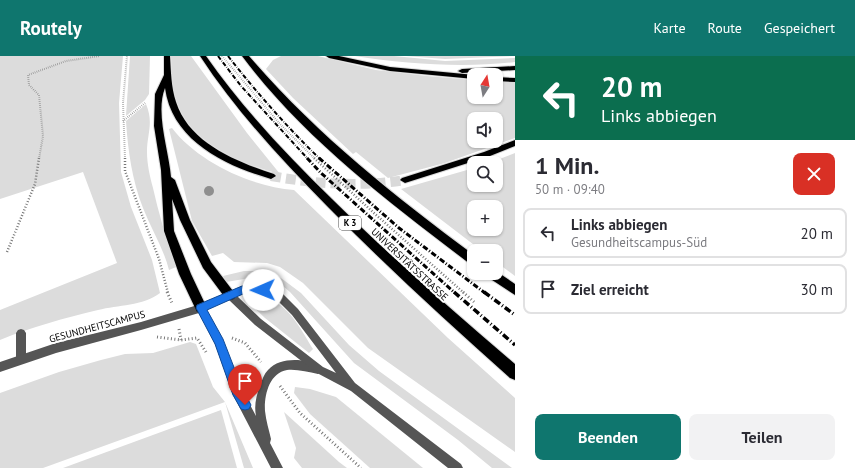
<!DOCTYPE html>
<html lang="de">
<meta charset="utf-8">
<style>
:root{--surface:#fff;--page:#f2f2f3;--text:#2b2b33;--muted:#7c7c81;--line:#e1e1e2;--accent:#0f766e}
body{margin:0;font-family:"PT Sans",sans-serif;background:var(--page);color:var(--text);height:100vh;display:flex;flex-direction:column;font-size:15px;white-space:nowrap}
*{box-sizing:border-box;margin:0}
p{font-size:13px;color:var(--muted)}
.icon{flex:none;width:22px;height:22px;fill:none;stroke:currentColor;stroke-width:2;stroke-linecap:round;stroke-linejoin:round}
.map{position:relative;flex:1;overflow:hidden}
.panel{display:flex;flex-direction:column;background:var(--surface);width:340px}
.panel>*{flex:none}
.hud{background:#0b6e4f;color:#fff;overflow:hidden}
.needle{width:26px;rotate:11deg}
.tools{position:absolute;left:467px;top:12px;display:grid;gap:8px}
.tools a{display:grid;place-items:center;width:36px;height:36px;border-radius:8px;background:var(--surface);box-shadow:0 1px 3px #0004;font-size:20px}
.pin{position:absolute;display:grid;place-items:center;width:34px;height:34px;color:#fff;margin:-41px -17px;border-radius:50% 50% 50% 0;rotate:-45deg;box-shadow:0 0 4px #0007}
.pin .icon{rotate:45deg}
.me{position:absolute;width:44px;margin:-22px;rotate:269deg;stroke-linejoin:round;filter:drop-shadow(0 0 3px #0008)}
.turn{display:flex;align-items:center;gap:14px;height:84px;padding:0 20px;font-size:18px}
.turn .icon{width:52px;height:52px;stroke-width:2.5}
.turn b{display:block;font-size:28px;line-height:34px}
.round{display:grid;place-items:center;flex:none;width:42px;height:42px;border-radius:8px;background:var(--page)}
.summary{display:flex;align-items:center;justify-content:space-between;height:68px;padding:0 20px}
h1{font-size:24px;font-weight:600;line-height:30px}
.cta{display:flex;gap:8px;margin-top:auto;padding:8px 20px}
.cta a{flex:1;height:46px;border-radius:8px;background:var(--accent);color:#fff;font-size:16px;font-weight:600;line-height:46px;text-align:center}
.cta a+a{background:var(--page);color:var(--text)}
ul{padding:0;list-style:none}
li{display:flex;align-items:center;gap:12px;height:50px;margin:0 8px 6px;padding:0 12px;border:2px solid var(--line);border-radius:8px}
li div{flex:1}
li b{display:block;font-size:15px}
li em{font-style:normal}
header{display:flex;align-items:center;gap:24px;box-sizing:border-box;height:56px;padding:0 20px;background:var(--accent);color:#fff}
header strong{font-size:19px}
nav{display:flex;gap:22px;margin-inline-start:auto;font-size:14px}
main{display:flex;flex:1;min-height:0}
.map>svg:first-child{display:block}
.green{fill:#dcdcdc;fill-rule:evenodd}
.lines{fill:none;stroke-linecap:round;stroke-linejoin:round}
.trunk-tunnel{stroke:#d9d9d9;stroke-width:10;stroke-dasharray:10 5;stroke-linecap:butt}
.trunk-casing{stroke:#dbdbdb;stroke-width:2}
.path-far2{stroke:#777;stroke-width:2;stroke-dasharray:0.5 1.5;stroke-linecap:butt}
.path-far1{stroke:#777;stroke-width:2.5;stroke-dasharray:1 2;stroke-linecap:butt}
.path{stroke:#777;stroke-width:3;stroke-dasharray:1 2.5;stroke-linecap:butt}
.service{fill:#555;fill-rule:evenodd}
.minor{fill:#555;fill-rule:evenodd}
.tertiary{fill:#555;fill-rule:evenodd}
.trunk{fill:#000;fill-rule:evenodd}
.rail-far2{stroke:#000;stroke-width:2;stroke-dasharray:4.5 1.5 0.5 1.5;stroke-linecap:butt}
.rail-far1{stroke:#000;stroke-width:3;stroke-dasharray:5.5 2 1 2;stroke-linecap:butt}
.rail{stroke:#000;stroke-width:3.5;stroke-dasharray:7 2.5 1 2.5;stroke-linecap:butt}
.tree{fill:#8f8f8f}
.route{fill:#1a73e8;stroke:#114b97}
.labels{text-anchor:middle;stroke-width:4;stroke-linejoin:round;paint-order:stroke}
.shield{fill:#fff;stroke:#4c4c4c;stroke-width:1}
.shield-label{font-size:9px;font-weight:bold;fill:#000}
.street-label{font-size:10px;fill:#000;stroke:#fff}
</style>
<header>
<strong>Routely</strong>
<nav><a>Karte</a><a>Route</a><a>Gespeichert</a></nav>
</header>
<main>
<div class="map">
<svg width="515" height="412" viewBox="0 0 515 412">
<rect width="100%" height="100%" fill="#fff"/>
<!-- green -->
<g class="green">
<path d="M0 0H123L119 47 121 116 131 151 152 204 160 237C143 250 118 249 98 254 65 262 31 271 0 284V254L117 207 83 116 0 143Z"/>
<polygon points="130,0 150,0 149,38 145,44 126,60"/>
<path d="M171 0H191L247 77 280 118C244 109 196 89 180 54 172 37 172 18 171 0Z"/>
<path d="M281 0H318L376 14 427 20 474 24V41H496V25L515 26V82L445 107 388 122 356 96 353 98 293 42 266 13 273 4ZM474 63H496V85H474Z"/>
<path d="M355 0H394L445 5 515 2V6C464 12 406 8 355 0Z"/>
<polygon points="406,0 515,0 445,3"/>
<path d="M146 48C154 67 147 78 147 96 147 108 150 121 153 132 159 159 167 185 176 211L169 214C164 193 151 173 143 152 132 124 128 95 126 65Z"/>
<path d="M172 72C198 106 252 131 294 134L448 282 515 342V396L368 292 303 227 280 211 267 207 234 206 223 197 212 200 192 165 169 73Z"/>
<path d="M515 97V220L496 206V195H482L401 133 474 112V129H496V107H489ZM474 151H496V173H474Z"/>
<polygon points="244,215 265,215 275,218 285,225 301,237 349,289 379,315 512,412 492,412 458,384 354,307 290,236 277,225 262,220 226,226 223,220"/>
<path d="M249 241C256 242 264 242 271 244 291 252 303 277 313 293L309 297 265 262 246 244Z"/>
<polygon points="190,286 196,288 213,331 225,346 253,412 244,412 225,346 43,412 0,412 0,337 59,316 101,304 125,298 153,297"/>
<polygon points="295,331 310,333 336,341 423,412 370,412 310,358 294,337"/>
<polygon points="221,354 237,412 63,412"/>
<polygon points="284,356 339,406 347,412 302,412 294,402 296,392"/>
</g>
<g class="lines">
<!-- trunk-tunnel -->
<path class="trunk-tunnel" d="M271 120C316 128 360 131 405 124"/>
<defs>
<g id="trunk">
<path d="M164 0H170C171 15 171 31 176 46 189 87 237 106 274 118L276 120 271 123C226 110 172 85 165 32 155 57 169 95 171 121L175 124 190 164 211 206 236 239 234 243 230 244 226 243 203 212 180 164 172 143 174 175 191 218 207 252 205 256 201 257 197 256 179 218 164 175 161 114 154 70 155 38 164 19Z"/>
<path d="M200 0H206C243 53 287 99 332 143 391 201 453 255 515 308V324L510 322C447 266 386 210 327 150 281 103 236 55 200 0Z"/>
<path d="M242 0H249C315 77 393 139 474 199V210L470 208C389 146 303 82 242 0Z"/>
<polygon points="326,0 339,0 390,11 475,19 474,23 390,15 329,2"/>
<polygon points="515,10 515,14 462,17 458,15 462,13"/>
<polygon points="496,21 515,22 515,26 496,25"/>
<polygon points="515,84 515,90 490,100 405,127 400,124 402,122 484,96"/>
<polygon points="496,215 515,228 515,239 486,220 484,217 496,217"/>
</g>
</defs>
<!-- trunk casing -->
<use href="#trunk" class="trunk-casing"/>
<!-- path-far2 -->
<g class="path-far2">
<polyline points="222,0 279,67 315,103"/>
<polyline points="123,65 145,47"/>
<polyline points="39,103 43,80 39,39 29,29 28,19 66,5 100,0"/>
<polyline points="125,103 123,47 127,0"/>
</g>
<!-- path-far1 -->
<g class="path-far1">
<polyline points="125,102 125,115 159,203 168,237"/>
<polyline points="314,102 375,158 464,237"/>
<polyline points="7,196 35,128 39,102"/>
</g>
<!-- path -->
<g class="path">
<polyline points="167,236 172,247"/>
<polyline points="463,236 474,246"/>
<polyline points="179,273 181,284"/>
<polyline points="157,281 181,284 197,282 206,296"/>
<polyline points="232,282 245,287 261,306"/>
<polyline points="280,330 300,357 361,412"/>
</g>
<!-- service -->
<polygon class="service" points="21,273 24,274 26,277 26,303 24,306 21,308 18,306 16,303 16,277 18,274"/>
<!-- minor -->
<path class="minor" d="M201 248 204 249 222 283 241 332 256 360C254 350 256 340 260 330 262 324 264 318 268 314 281 300 306 303 321 310L323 313 321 316 318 318C308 316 297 313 287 314 269 317 264 340 265 355 266 365 269 374 271 383L270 387 283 412H271L233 339 215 288 199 257 141 274 56 297 0 316V306L56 287 141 266Z"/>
<!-- tertiary -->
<path class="tertiary" d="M242 230H263L282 237 298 253 355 327 461 408 463 412H448L351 335 317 317 255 269 229 244 201 256 198 255 197 252 198 249ZM243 238H263L276 243 292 259 336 317 323 311 261 263 237 240Z"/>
<!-- trunk -->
<use href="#trunk" class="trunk"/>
<!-- rail-far2 -->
<g class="rail-far2">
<polyline points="218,0 241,30 308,103"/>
<path d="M228 0C257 37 287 71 320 103"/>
</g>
<!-- rail-far1 -->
<g class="rail-far1">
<polyline points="307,102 321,117 455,237"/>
<polyline points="319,102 399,172 485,237"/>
</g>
<!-- rail -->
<g class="rail">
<polyline points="454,236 515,289"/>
<polyline points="484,236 515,259"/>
</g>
</g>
<!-- trees -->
<circle class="tree" cx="209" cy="135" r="5"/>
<!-- route -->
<polygon class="route" points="263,229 266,230 267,234 266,237 243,238 207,254 223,283 242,332 251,349 249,353 245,354 241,353 233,339 215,288 196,252 197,249 242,230"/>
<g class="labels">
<!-- shield labels -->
<rect class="shield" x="339" y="160" width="22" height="14" rx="3"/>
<g class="shield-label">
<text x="350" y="170">K 3</text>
</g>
<!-- street labels -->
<g class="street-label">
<text transform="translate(410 208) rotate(43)" y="4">UNIVERSITÄTSSTRASSE</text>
<text transform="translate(97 270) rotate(-15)" y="4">GESUNDHEITSCAMPUS</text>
</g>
</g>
</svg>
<div class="tools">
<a><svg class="needle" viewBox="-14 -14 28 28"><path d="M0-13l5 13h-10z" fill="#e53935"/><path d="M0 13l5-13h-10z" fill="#7c7c81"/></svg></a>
<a><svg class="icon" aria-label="sound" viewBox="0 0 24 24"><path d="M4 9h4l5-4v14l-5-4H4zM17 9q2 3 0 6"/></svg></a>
<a><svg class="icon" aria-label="search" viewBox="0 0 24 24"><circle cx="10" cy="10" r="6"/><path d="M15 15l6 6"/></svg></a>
<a>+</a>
<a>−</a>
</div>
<div class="pin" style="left:245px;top:349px;background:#d93025"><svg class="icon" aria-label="arrive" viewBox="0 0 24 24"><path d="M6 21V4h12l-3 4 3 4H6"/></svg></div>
<svg class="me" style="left:263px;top:234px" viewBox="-20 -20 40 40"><circle r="19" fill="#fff"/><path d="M0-13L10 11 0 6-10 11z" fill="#1a73e8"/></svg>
</div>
<section class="panel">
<div class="hud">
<div class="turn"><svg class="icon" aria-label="left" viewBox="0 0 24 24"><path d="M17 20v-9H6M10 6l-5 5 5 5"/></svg><div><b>20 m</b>Links abbiegen</div></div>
</div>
<div class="summary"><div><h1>1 Min.</h1><p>50 m · 09:40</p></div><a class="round" style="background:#d93025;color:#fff"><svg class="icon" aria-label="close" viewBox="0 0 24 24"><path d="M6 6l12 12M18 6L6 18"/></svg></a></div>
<ul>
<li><svg class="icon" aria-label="left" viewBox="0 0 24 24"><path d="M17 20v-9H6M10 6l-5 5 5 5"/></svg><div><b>Links abbiegen</b><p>Gesundheitscampus-Süd</p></div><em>20 m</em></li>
<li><svg class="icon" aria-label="arrive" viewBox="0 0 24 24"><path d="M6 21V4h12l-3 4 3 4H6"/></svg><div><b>Ziel erreicht</b></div><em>30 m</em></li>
</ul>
<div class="cta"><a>Beenden</a><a>Teilen</a></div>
</section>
</main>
